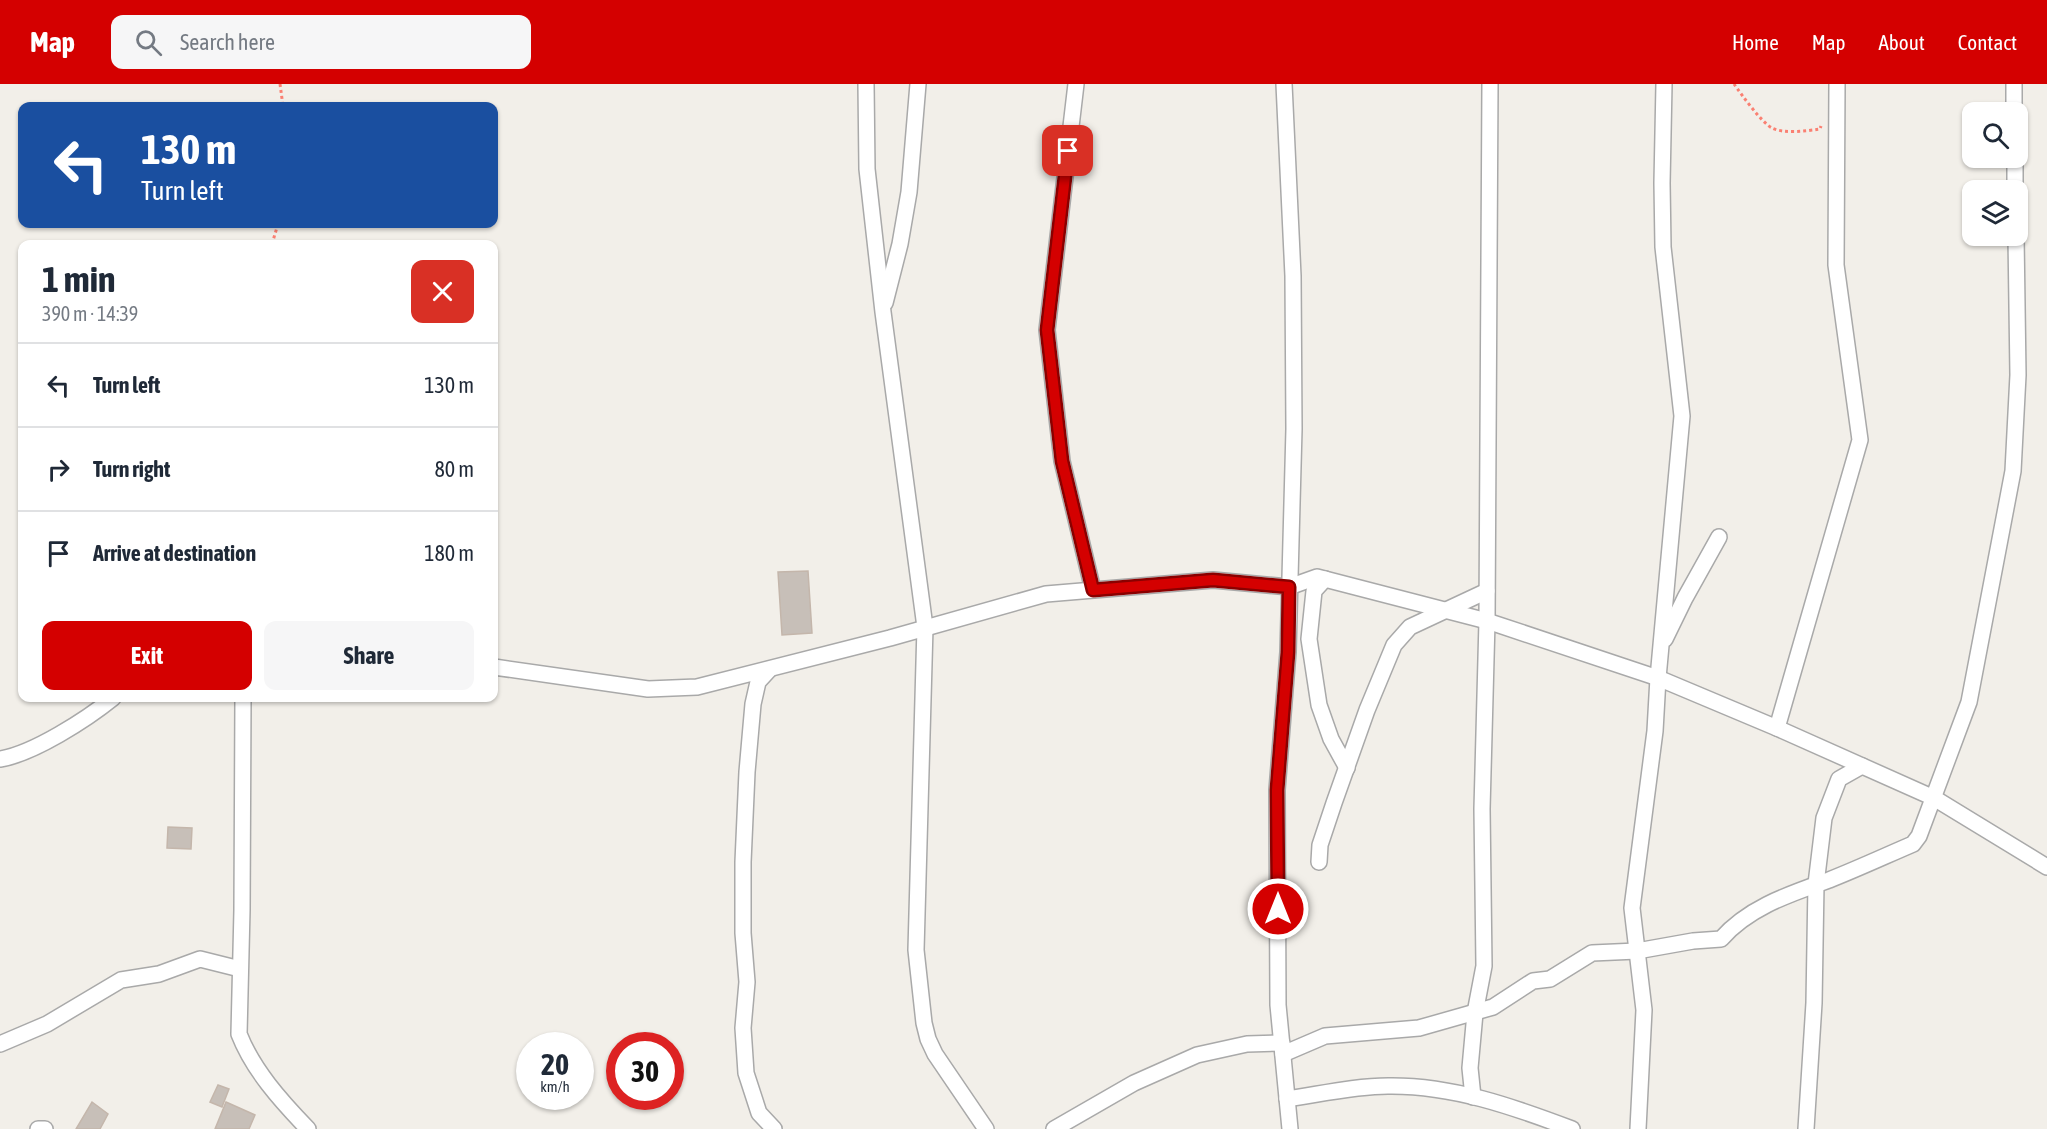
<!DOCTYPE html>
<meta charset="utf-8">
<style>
:root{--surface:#fff;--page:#f6f6f7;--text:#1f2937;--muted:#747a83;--line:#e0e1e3;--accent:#d40000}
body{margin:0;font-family:"Asap Condensed",sans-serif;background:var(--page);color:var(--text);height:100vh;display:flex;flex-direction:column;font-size:22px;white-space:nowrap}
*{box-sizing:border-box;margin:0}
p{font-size:20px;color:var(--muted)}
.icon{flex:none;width:33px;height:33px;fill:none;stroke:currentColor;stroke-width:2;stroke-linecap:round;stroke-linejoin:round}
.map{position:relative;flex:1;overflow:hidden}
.side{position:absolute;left:18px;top:156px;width:480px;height:462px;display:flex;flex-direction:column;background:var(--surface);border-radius:12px;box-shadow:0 2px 4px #0004}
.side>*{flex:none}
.top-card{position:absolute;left:18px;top:18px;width:480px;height:126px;border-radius:12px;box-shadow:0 2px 4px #0004;background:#1a4fa0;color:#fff;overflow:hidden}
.buttons{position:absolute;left:1962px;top:18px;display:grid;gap:12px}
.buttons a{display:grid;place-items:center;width:66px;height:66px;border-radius:12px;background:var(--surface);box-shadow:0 2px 4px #0004;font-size:30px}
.speed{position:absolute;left:516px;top:948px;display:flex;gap:12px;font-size:30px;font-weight:700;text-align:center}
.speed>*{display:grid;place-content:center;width:78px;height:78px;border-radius:50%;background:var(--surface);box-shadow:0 2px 4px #0004;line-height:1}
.speed small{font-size:15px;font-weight:400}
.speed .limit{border:9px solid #d22;background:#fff;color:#111}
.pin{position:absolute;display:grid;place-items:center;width:51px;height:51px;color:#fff;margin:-26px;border-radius:12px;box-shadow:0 3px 9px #0006}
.me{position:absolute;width:66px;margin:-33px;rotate:0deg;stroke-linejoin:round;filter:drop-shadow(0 0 4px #0008)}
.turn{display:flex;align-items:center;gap:21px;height:126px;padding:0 24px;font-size:27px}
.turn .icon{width:78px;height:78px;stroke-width:2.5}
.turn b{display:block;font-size:42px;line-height:51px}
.round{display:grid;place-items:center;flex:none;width:63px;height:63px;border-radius:12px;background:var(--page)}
.headline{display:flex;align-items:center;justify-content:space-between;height:102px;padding:0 24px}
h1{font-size:36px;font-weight:700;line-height:45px}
.button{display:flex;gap:12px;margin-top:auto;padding:12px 24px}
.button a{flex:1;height:69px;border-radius:12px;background:var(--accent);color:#fff;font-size:24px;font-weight:700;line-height:69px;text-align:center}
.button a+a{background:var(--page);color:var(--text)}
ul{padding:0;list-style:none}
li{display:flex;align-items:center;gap:18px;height:84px;padding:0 24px;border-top:2px solid var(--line)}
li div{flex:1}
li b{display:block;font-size:22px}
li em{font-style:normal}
header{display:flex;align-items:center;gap:36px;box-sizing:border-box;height:84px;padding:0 30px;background:var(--accent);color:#fff}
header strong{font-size:28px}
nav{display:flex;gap:33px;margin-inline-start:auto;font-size:21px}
.search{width:420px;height:54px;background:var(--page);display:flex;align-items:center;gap:15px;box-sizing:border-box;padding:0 21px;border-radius:12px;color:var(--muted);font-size:22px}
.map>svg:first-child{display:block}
.building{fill:#c7bfb8;stroke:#c4b6ab;stroke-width:1.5}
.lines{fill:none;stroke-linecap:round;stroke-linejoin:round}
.street-casing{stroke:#a9a9a9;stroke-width:18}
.path{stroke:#fa8072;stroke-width:3;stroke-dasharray:3 3;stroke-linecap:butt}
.street{stroke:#fff;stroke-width:15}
.route-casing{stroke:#8a0000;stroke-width:15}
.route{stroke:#d40000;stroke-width:10}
</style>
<header>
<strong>Map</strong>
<div class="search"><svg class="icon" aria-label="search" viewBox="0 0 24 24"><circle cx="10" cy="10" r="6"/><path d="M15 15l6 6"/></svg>Search here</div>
<nav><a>Home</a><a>Map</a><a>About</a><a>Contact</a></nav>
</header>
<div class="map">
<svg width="2047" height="1045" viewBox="0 0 2047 1045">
<rect width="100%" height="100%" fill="#f2efe9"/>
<!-- building -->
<g class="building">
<polygon points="808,487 812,549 782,551 778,488"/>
<polygon points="168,743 192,744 191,765 167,764"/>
<polygon points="218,1001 229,1005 222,1023 210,1018"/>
<polygon points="92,1018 108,1030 100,1045 76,1045"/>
<polygon points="226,1018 255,1031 249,1045 215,1045"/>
</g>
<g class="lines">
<defs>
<g id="street">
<polyline points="866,0 867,85 883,228 925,543 916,866 924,939 928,955 935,970 986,1045"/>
<polyline points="1076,0 1047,246 1062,377 1093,506"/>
<polyline points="1284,0 1293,192 1294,345 1288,568 1277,706 1278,921 1290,1045"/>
<polyline points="2014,0 2014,28"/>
<polyline points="2015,74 2015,106"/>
<polyline points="885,219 900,160 909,108 918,0"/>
<polyline points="1325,495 1314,507 1309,555 1319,621 1331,655 1347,684"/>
<polyline points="1665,555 1685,514 1719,453"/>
<polyline points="494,583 648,605 697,603 890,554 1046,510 1213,496 1289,503 1317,493 1487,537 1658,594 1777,644 1934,714 2047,783"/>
<polyline points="770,585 758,598 753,620 747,688 743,778 743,849 747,898 743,944 746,989 759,1029 774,1045"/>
<path d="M243 614 242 826 239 950C253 986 281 1017 308 1045"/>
<polyline points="1777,644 1860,356 1836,181 1837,0"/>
<path d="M0 675C33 670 87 635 113 614"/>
<polyline points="1319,778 1320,761 1334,719 1367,626 1394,561 1410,543 1487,507"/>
<polyline points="0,960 47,940 121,896 159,890 200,875 240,885"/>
<path d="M1283 970 1325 952 1419 944 1493 923 1533 897 1550 895 1592 869 1637 867 1693 857 1721 855C1749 823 1790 810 1829 796 1857 785 1885 772 1913 760L1919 752 1969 618 2013 387 2018 291 2016 152"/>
<polyline points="1473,1013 1470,984 1475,929 1484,882 1482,725 1487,537 1490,0"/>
<path d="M1287 1015C1321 1010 1355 1002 1388 1002 1452 1001 1514 1023 1572 1045"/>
<polyline points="38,1045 45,1045"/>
<polyline points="1054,1045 1134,999 1197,971 1247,960 1282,959"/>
<polyline points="1638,1045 1644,926 1632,824 1655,647 1658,594 1682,332 1663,163 1662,99 1664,0"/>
<polyline points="1806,1045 1814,919 1816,800 1824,734 1839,695 1862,682"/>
</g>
</defs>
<!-- street casing -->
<use href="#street" class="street-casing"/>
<!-- path -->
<g class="path">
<polyline points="280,0 283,22"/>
<path d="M1734 0C1741 10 1762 39 1772 44 1784 50 1806 47 1820 45L1821 42"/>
<polyline points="272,160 278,140"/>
</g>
<!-- street -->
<use href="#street" class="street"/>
</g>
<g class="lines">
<defs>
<polyline id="route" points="1068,67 1047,246 1062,377 1093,506 1213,496 1289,503 1288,568 1277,706 1278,825"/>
</defs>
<!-- route casing -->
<use href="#route" class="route-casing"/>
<!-- route -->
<use href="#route" class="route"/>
</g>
</svg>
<div class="buttons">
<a><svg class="icon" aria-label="search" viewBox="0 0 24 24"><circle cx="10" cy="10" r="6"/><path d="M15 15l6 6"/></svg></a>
<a><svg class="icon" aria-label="layers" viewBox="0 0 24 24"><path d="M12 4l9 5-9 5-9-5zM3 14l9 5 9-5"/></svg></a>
</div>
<div class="speed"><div>20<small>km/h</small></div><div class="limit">30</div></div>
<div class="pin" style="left:1068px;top:67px;background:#d93025"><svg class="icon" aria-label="arrive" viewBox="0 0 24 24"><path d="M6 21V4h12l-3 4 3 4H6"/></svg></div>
<svg class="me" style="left:1278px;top:825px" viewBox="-20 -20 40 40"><circle r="17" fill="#d40000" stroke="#fff" stroke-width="3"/><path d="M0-11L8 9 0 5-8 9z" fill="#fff"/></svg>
<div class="top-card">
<div class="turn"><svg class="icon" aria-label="left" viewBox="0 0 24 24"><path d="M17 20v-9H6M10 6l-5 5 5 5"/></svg><div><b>130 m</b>Turn left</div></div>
</div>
<section class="side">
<div class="headline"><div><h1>1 min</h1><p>390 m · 14:39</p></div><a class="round" style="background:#d93025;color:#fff"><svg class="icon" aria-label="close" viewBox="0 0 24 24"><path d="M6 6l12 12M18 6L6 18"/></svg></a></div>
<ul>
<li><svg class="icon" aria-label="left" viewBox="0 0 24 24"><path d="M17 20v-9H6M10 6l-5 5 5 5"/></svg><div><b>Turn left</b></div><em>130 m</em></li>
<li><svg class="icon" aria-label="right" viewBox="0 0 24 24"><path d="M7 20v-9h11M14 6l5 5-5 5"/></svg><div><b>Turn right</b></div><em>80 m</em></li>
<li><svg class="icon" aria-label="arrive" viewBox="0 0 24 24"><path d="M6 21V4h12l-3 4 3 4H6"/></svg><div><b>Arrive at destination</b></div><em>180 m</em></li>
</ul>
<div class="button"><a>Exit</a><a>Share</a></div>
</section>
</div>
